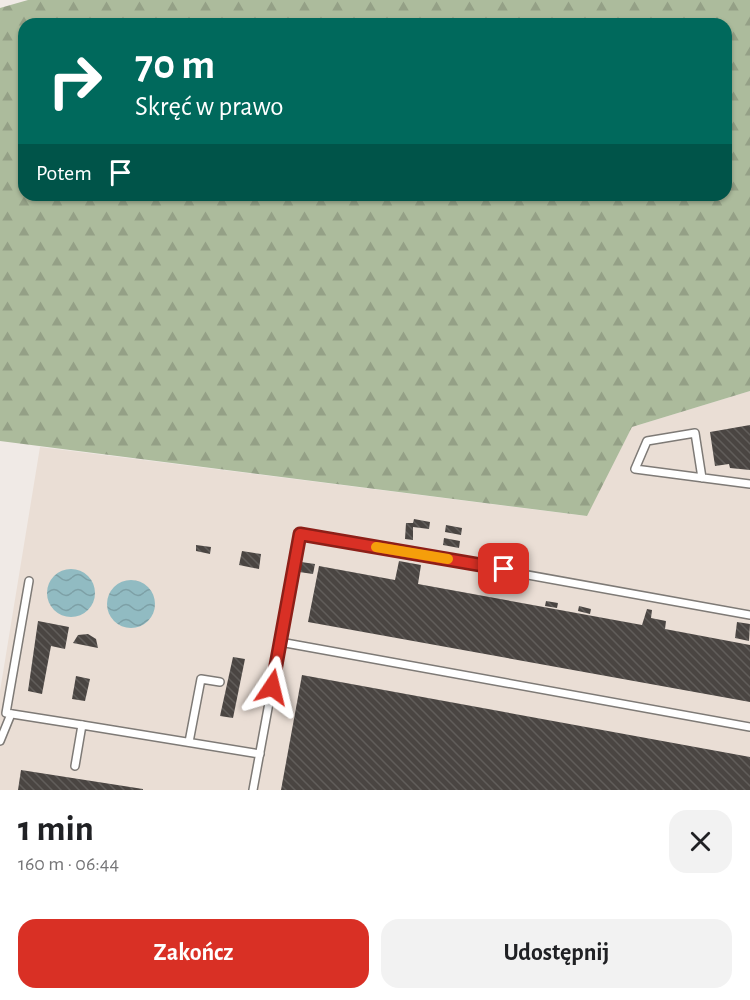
<!DOCTYPE html>
<html lang="pl">
<meta charset="utf-8">
<style>
:root{--surface:#fff;--page:#f2f2f2;--text:#202124;--muted:#757577;--accent:#d93025}
body{margin:0;font-family:"Alegreya Sans",sans-serif;background:var(--page);color:var(--text);height:100vh;display:flex;flex-direction:column;font-size:22px;white-space:nowrap}
*{box-sizing:border-box;margin:0}
p{font-size:20px;color:var(--muted)}
.icon{flex:none;width:33px;height:33px;fill:none;stroke:currentColor;stroke-width:2;stroke-linecap:round;stroke-linejoin:round}
.map{position:relative;height:790px;overflow:hidden}
.details{display:flex;flex-direction:column;background:var(--surface);flex:1}
.details>*{flex:none}
.top-card{position:absolute;left:18px;top:18px;width:714px;height:183px;border-radius:18px;box-shadow:0 2px 4px #0004;background:#00695c;color:#fff;overflow:hidden}
.pin{position:absolute;display:grid;place-items:center;width:51px;height:51px;color:#fff;margin:-26px;border-radius:12px;box-shadow:0 3px 9px #0006}
.me{position:absolute;width:66px;margin:-33px;rotate:10deg;stroke-linejoin:round;filter:drop-shadow(0 0 4px #0008)}
.turn{display:flex;align-items:center;gap:21px;height:126px;padding:0 18px;font-size:27px}
.turn .icon{width:78px;height:78px;stroke-width:2.5}
.turn b{display:block;font-size:42px;line-height:51px}
.then{display:flex;align-items:center;height:57px;padding:0 18px;background:#0003;gap:12px;font-size:22px}
.round{display:grid;place-items:center;flex:none;width:63px;height:63px;border-radius:18px;background:var(--page)}
.overview{display:flex;align-items:center;justify-content:space-between;height:102px;padding:0 18px}
h1{font-size:36px;font-weight:700;line-height:45px}
.button{display:flex;gap:12px;margin-top:auto;padding:12px 18px}
.button a{flex:1;height:69px;border-radius:18px;background:var(--accent);color:#fff;font-size:24px;font-weight:700;line-height:69px;text-align:center}
.button a+a{background:var(--page);color:var(--text)}
.map>svg:first-child{display:block}
.built{fill:#eaded5}
.forest{fill:url(#forest-firs);fill-rule:evenodd}
.water{fill:url(#water-waves)}
.building{fill:url(#building-back-hatch)}
.lines{fill:none;stroke-linecap:round;stroke-linejoin:round}
.lane-casing{stroke:#7e7a76;stroke-width:10}
.lane{stroke:#fff;stroke-width:7}
.route-casing{stroke:#8d1f18;stroke-width:15}
.route{stroke:#d93025;stroke-width:10}
.slow{stroke:#f59e0b;stroke-width:10}
</style>
<div class="map">
<svg width="750" height="790" viewBox="0 0 750 790">
<defs>
<pattern id="forest-firs" width="22" height="20" patternUnits="userSpaceOnUse" patternTransform="scale(1.5)"><rect width="22" height="20" fill="#acbb9c"/><path d="M5 1l3.5 6h-7zM16 11l3.5 6h-7z" fill="#94a086"/></pattern>
<pattern id="water-waves" width="16" height="10" patternUnits="userSpaceOnUse" patternTransform="scale(1.5)"><rect width="16" height="10" fill="#91bbc2"/><path d="M0 5q4-4 8 0t8 0" fill="none" stroke="#7da0a6"/></pattern>
<pattern id="building-back-hatch" width="6" height="6" patternUnits="userSpaceOnUse" patternTransform="scale(1.5)"><rect width="6" height="6" fill="#4a4542"/><path d="M-1 5l2 2M0 0l6 6M5-1l2 2" fill="none" stroke="#615d5a"/></pattern>
</defs>
<rect width="100%" height="100%" fill="#f0eae6"/>
<!-- built -->
<polygon class="built" points="750,391 750,790 0,790 0,691 40,447 586,516 632,427"/>
<!-- forest -->
<path class="forest" d="M28 0H750V391L632 427 587 516 0 441V8ZM24 24H726V195H24Z"/>
<!-- water -->
<g class="water">
<circle cx="71" cy="593" r="24"/>
<circle cx="131" cy="604" r="24"/>
</g>
<!-- building -->
<g class="building">
<polygon points="750,425 750,470 730,468 729,464 715,466 710,432"/>
<polygon points="414,519 430,522 429,529 413,527 413,540 405,539 406,523 413,523"/>
<polygon points="446,525 462,528 461,535 445,532"/>
<polygon points="444,538 460,541 459,548 443,545"/>
<polygon points="196,545 211,547 210,554 196,551"/>
<polygon points="242,551 261,554 259,569 239,565"/>
<polygon points="399,561 421,565 418,584 642,625 647,609 652,610 651,618 666,621 665,629 750,645 750,702 308,622 319,566 395,580"/>
<polygon points="301,562 315,564 313,574 299,572"/>
<polygon points="546,601 558,603 557,608 545,606"/>
<polygon points="579,606 591,609 590,614 578,611"/>
<polygon points="38,621 69,627 65,649 51,646 42,694 28,691"/>
<polygon points="737,622 750,624 749,641 735,638"/>
<polygon points="88,634 96,639 98,648 73,643 78,635"/>
<polygon points="233,657 245,659 233,718 220,716"/>
<polygon points="302,675 750,757 750,790 281,790"/>
<polygon points="76,676 90,679 85,701 72,699"/>
<polygon points="21,770 143,789 143,790 18,790"/>
</g>
<g class="lines">
<defs>
<g id="lane">
<polyline points="702,478 695,433 647,441 635,469 750,484"/>
<polyline points="29,581 6,713 82,725"/>
<polyline points="280,642 750,727"/>
<polyline points="0,741 11,714"/>
<polyline points="189,742 201,679 220,682"/>
<polyline points="75,766 82,725 260,754"/>
<polyline points="253,790 300,534 750,615"/>
</g>
</defs>
<!-- lane casing -->
<use href="#lane" class="lane-casing"/>
<!-- lane -->
<use href="#lane" class="lane"/>
</g>
<g class="lines">
<defs>
<polyline id="route" points="272,687 300,534 504,569"/>
</defs>
<!-- route casing -->
<use href="#route" class="route-casing"/>
<!-- route -->
<use href="#route" class="route"/>
<!-- slow -->
<polyline class="slow" points="376,547 448,559"/>
</g>
</svg>
<div class="pin" style="left:504px;top:569px;background:#d93025"><svg class="icon" aria-label="arrive" viewBox="0 0 24 24"><path d="M6 21V4h12l-3 4 3 4H6"/></svg></div>
<svg class="me" style="left:272px;top:687px" viewBox="-20 -20 40 40"><path d="M0-17L14 15 0 8-14 15z" fill="#d93025" stroke="#fff" stroke-width="4"/></svg>
<div class="top-card">
<div class="turn"><svg class="icon" aria-label="right" viewBox="0 0 24 24"><path d="M7 20v-9h11M14 6l5 5-5 5"/></svg><div><b>70 m</b>Skręć w prawo</div></div>
<div class="then">Potem<svg class="icon" aria-label="arrive" viewBox="0 0 24 24"><path d="M6 21V4h12l-3 4 3 4H6"/></svg></div>
</div>
</div>
<section class="details">
<div class="overview"><div><h1>1 min</h1><p>160 m · 06:44</p></div><a class="round"><svg class="icon" aria-label="close" viewBox="0 0 24 24"><path d="M6 6l12 12M18 6L6 18"/></svg></a></div>
<div class="button"><a>Zakończ</a><a>Udostępnij</a></div>
</section>
